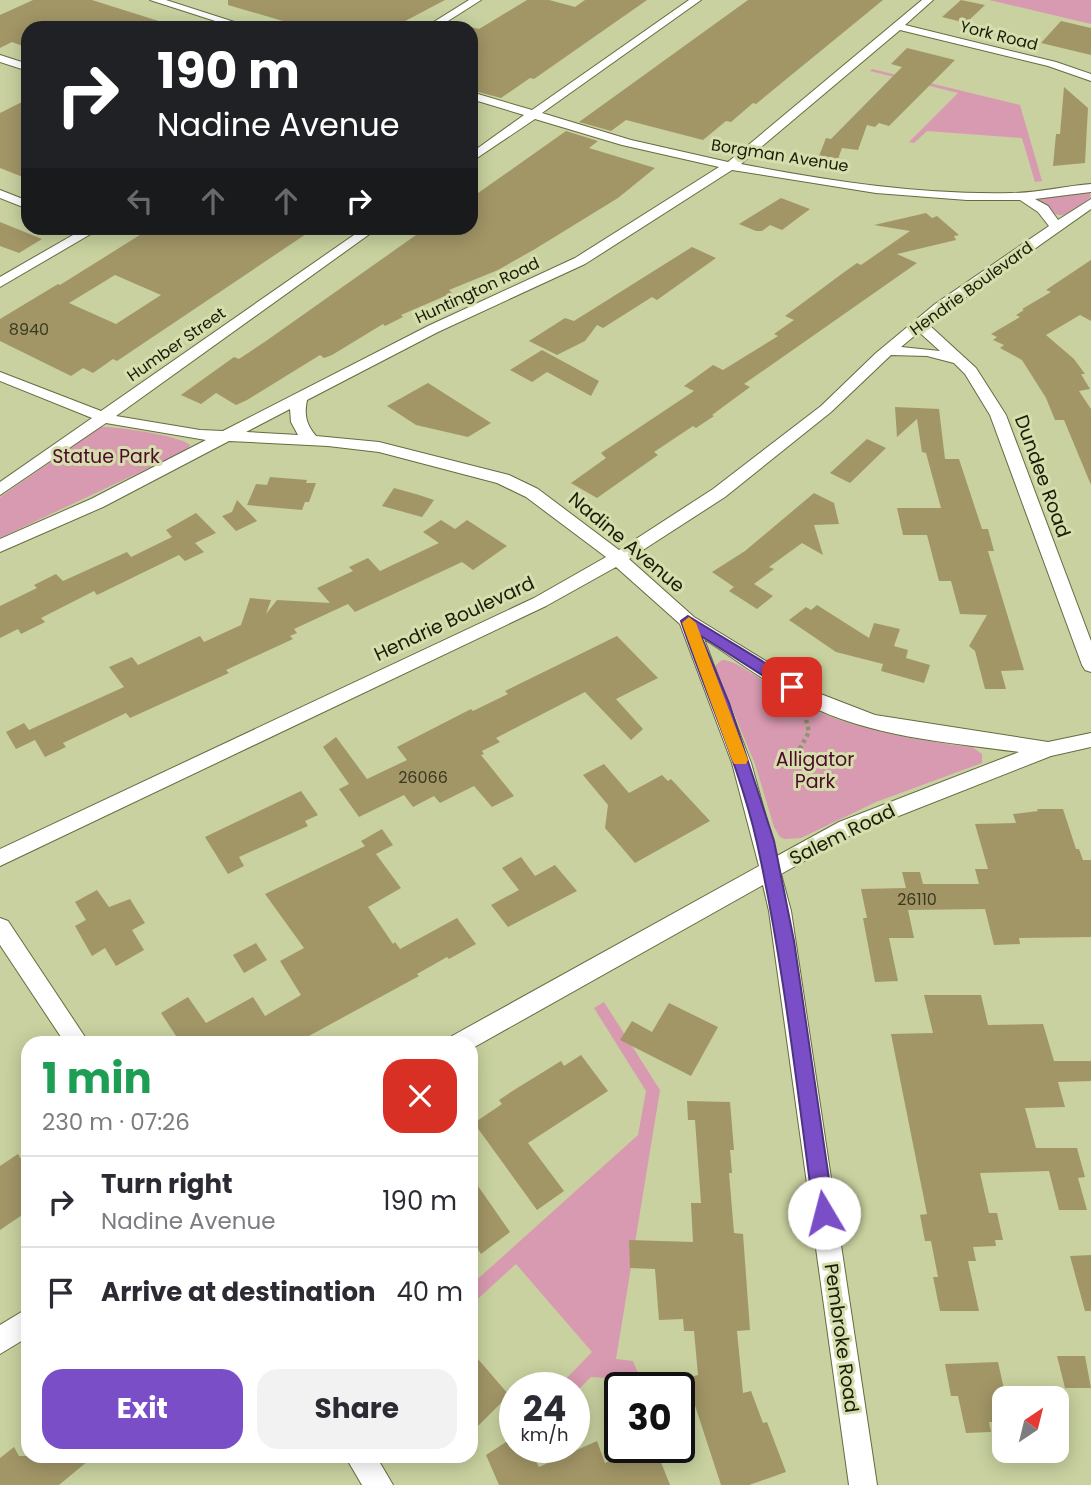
<!DOCTYPE html>
<meta charset="utf-8">
<style>
:root{--surface:#fff;--page:#f2f2f3;--text:#2b2b33;--muted:#7c7c81;--line:#e1e1e2;--accent:#794ec7}
body{margin:0;font-family:Poppins,sans-serif;background:var(--page);color:var(--text);height:100vh;display:flex;flex-direction:column;font-size:26px;white-space:nowrap}
*{box-sizing:border-box;margin:0}
p{font-size:23px;color:var(--muted)}
.icon{flex:none;width:38px;height:38px;fill:none;stroke:currentColor;stroke-width:2;stroke-linecap:round;stroke-linejoin:round}
.map{position:relative;flex:1;overflow:hidden}
.details{position:absolute;left:21px;top:1036px;width:457px;height:427px;display:flex;flex-direction:column;background:var(--surface);border-radius:21px;box-shadow:0 4px 18px #0003}
.details>*{flex:none}
.guide{position:absolute;left:21px;top:21px;width:457px;height:214px;border-radius:21px;box-shadow:0 4px 18px #0003;background:#202124;color:#fff;overflow:hidden}
.needle{width:46px;rotate:35deg}
.fabs{position:absolute;left:992px;top:1386px;display:grid;gap:14px}
.fabs a{display:grid;place-items:center;width:77px;height:77px;border-radius:14px;background:var(--surface);box-shadow:0 4px 18px #0003;font-size:35px}
.speed{position:absolute;left:499px;top:1372px;display:flex;gap:14px;font-size:35px;font-weight:700;text-align:center}
.speed>*{display:grid;place-content:center;width:91px;height:91px;border-radius:50%;background:var(--surface);box-shadow:0 4px 18px #0003;line-height:1}
.speed small{font-size:18px;font-weight:400}
.speed .limit{border:4px solid #111;border-radius:10px;background:#fff;color:#111}
.pin{position:absolute;display:grid;place-items:center;width:60px;height:60px;color:#fff;margin:-30px;border-radius:14px;box-shadow:0 4px 10px #0006}
.me{position:absolute;width:77px;margin:-38px;rotate:352deg;stroke-linejoin:round;filter:drop-shadow(0 0 5px #0008)}
.turn{display:flex;align-items:center;gap:24px;height:147px;padding:0 21px;font-size:32px}
.turn .icon{width:91px;height:91px;stroke-width:2.5}
.turn b{display:block;font-size:49px;line-height:60px}
.lanes{display:flex;align-items:center;height:66px;padding:0 21px;background:#0003;justify-content:center;gap:35px;direction:ltr}
.lanes .off{opacity:.35}
.round{display:grid;place-items:center;flex:none;width:74px;height:74px;border-radius:21px;background:var(--page)}
.head{display:flex;align-items:center;justify-content:space-between;height:119px;padding:0 21px}
h1{font-size:42px;font-weight:700;line-height:52px;color:#1e9e55}
.button{display:flex;gap:14px;margin-top:auto;padding:14px 21px}
.button a{flex:1;height:80px;border-radius:21px;background:var(--accent);color:#fff;font-size:28px;font-weight:700;line-height:80px;text-align:center}
.button a+a{background:var(--page);color:var(--text)}
ul{padding:0;list-style:none}
li{display:flex;align-items:center;gap:21px;height:91px;padding:0 21px;border-top:2px solid var(--line)}
li div{flex:1}
li b{display:block;font-size:26px}
li em{font-style:normal}
.map>svg:first-child{display:block}
.green{fill:#d89ab0}
.building{fill:#a29667;fill-rule:evenodd}
.lines{fill:none;stroke-linecap:round;stroke-linejoin:round}
.street-casing{stroke:#656c3f;stroke-width:2}
.path{stroke:#8f966e;stroke-width:4.5;stroke-dasharray:3.5 3.5;stroke-linecap:butt}
.street{fill:#fff;fill-rule:evenodd}
.route{fill:#794ec7;stroke:#4f3381;stroke-width:2}
.slow{fill:#f59e0b}
.labels{text-anchor:middle;stroke-width:6;stroke-linejoin:round;paint-order:stroke}
.far-street-label{font-size:16px;fill:#191c09;stroke:#d5deac}
.number-label{font-size:16px;fill:#3b3a20}
.park-label{font-size:19px;fill:#4f092c;stroke:#d5deac}
.street-label{font-size:19px;fill:#191c09;stroke:#d5deac}
</style>
<div class="map">
<svg width="1091" height="1485" viewBox="0 0 1091 1485">
<rect width="100%" height="100%" fill="#c8d19f"/>
<!-- green -->
<g class="green">
<polygon points="989,0 1091,0 1091,24"/>
<polygon points="872,69 1020,105 1042,181 1035,182 1022,138 927,131 914,143 909,142 958,93 870,71"/>
<path d="M1082 192 1090 193 1091 197C1063 217 1064 224 1036 200Z"/>
<path d="M101 427C115 426 182 436 190 445L187 450 0 538V497Z"/>
<path d="M722 660C738 659 778 693 796 702 852 729 911 740 972 747L982 754V763L876 802 801 838 785 839 780 837 774 827 755 764 716 670V665Z"/>
<polygon points="604,1002 660,1090 616,1359 633,1361 641,1380 591,1377 574,1394 574,1388 557,1388 592,1352 516,1264 471,1305 471,1285 638,1135 646,1091 594,1008"/>
</g>
<!-- building -->
<g class="building">
<polygon points="33,0 92,0 168,24 167,28 28,28 28,48 12,42 0,48 0,15"/>
<polygon points="228,0 445,0 392,28 368,24 361,28 270,28 283,21 228,5"/>
<polygon points="527,0 549,0 575,7 585,0 647,0 534,79 530,78 501,98 471,90 471,27 479,29"/>
<polygon points="748,0 883,0 756,104 753,103 731,122 726,121 703,140 626,120 611,131 579,122"/>
<polygon points="961,0 985,5 966,23 942,17"/>
<polygon points="1061,21 1091,28 1091,55 1041,43"/>
<polygon points="907,48 955,60 889,126 879,123 875,127 867,125 858,150 842,148 838,159 819,156 826,138 831,139 902,67 891,64"/>
<polygon points="1064,87 1088,108 1085,163 1053,166 1056,134 1060,134"/>
<polygon points="28,99 28,179 0,168 0,113"/>
<polygon points="566,131 598,141 589,148 655,168 618,198 535,249 498,270 449,290 452,293 401,315 403,317 385,326 383,324 332,355 324,358 320,355 247,400 236,405 216,393 201,404 181,395 234,357 239,359 266,341 426,228 471,228 471,198"/>
<polygon points="781,198 810,209 782,230 770,225 762,231 756,231 739,224"/>
<polygon points="926,213 932,218 937,216 959,235 954,236 956,240 897,254 917,263 744,384 750,387 712,415 714,416 696,428 693,426 654,452 658,455 597,498 571,483 606,458 601,453 694,391 684,386 713,365 723,370 778,336 774,334 794,320 785,316 843,273 857,263 861,265 910,231 874,225"/>
<polygon points="0,222 42,239 19,253 0,246"/>
<path d="M151 228H315L117 361 113 359 93 373 83 368 71 376 0 341V319L58 284 60 285ZM115 275 161 295 116 324 69 303Z"/>
<polygon points="692,247 716,258 657,300 652,297 603,328 597,325 585,341 557,355 529,341 565,318 574,321"/>
<polygon points="1091,260 1091,321 1080,315 1046,335 1074,359 1085,374 1081,374 1090,389 1079,391 1091,409 1091,485 1064,420 1055,420 1046,398 1022,360 1000,348 1004,345 993,340 997,337 991,334 1020,317 1016,315 1024,310 1022,309 1051,292 1046,290"/>
<polygon points="542,350 599,381 591,396 547,372 532,382 510,370"/>
<polygon points="428,383 491,423 468,437 416,425 387,406"/>
<polygon points="895,407 939,409 945,459 959,459 982,529 988,529 994,551 988,551 1024,670 1001,671 1006,689 985,689 975,651 969,646 987,615 960,614 951,581 939,581 927,535 903,535 897,508 941,508 926,453 922,452 917,419 897,437"/>
<polygon points="867,439 886,448 850,483 830,473"/>
<polygon points="270,477 307,480 306,483 316,483 309,502 305,502 302,510 247,505 256,484 267,485"/>
<polygon points="394,488 419,495 434,500 422,517 382,506"/>
<polygon points="814,493 834,503 839,524 814,525 823,555 802,543 769,567 774,569 754,584 773,596 757,609 729,591 734,587 712,572 745,551"/>
<polygon points="237,500 257,521 236,531 222,516 232,512"/>
<polygon points="196,513 216,533 195,543 204,552 185,561 179,555 97,595 94,591 41,618 45,622 21,634 18,629 0,638 0,606 37,588 34,585 56,574 63,581 127,552 131,557 172,537 166,530"/>
<polygon points="441,520 455,529 467,520 507,546 473,570 462,562 355,612 348,604 294,629 297,633 290,636 293,639 226,670 229,673 130,718 126,713 63,743 66,747 45,757 35,740 16,749 6,732 24,723 29,730 124,687 109,667 132,657 138,665 200,636 204,642 241,625 250,598 271,600 266,614 277,600 330,603 317,588 353,571 349,567 368,558 380,571 439,543 423,532"/>
<polygon points="817,605 869,638 874,623 900,629 894,646 908,650 906,658 930,665 924,683 881,671 883,664 836,652 789,620 806,607 811,610"/>
<polygon points="617,636 658,678 616,699 643,729 631,740 585,692 496,738 500,742 482,751 484,754 481,755 514,796 492,807 474,786 440,803 434,796 413,807 404,795 359,817 339,789 349,784 323,747 336,737 367,779 407,760 397,747 471,709 473,711 508,694 505,691"/>
<polygon points="604,764 629,793 662,775 668,781 671,779 710,821 635,863 605,828 608,805 583,775"/>
<polygon points="301,791 318,815 305,821 308,826 239,857 244,866 228,874 205,837"/>
<polygon points="1037,809 1063,809 1076,849 1079,849 1083,860 1091,860 1091,937 1019,938 1020,944 994,945 985,909 908,910 914,938 889,938 898,981 875,982 863,918 867,918 861,889 906,888 902,872 920,872 923,884 979,884 975,869 988,869 975,824 1016,823 1013,814 1038,811"/>
<polygon points="382,829 393,845 376,854 401,888 368,907 393,944 395,942 400,949 457,918 476,944 449,959 447,957 417,974 419,976 296,1043 170,1043 178,1039 161,1013 188,997 206,1023 253,997 265,1016 301,995 280,961 304,948 265,894 365,846 361,841"/>
<polygon points="521,857 535,876 555,865 577,891 508,927 491,905 519,890 502,868"/>
<polygon points="97,890 109,907 130,899 145,923 132,930 144,950 116,966 105,948 92,956 75,926 86,920 75,902"/>
<polygon points="256,943 267,960 244,973 233,955"/>
<polygon points="924,995 981,995 988,1025 1043,1024 1054,1061 1091,1061 1091,1081 1058,1082 1065,1107 1025,1108 1036,1148 1077,1148 1085,1177 1078,1178 1087,1210 1059,1210 1049,1171 980,1173 989,1213 997,1213 1003,1240 995,1240 996,1246 973,1247 976,1261 968,1261 979,1311 940,1311 933,1277 938,1277 931,1241 925,1241 920,1215 927,1214 891,1034 933,1033"/>
<polygon points="669,1003 718,1027 691,1076 620,1040 632,1021 652,1032"/>
<polygon points="581,1055 608,1091 528,1143 564,1191 537,1210 474,1123 502,1104 499,1100 514,1090 561,1061 564,1066"/>
<polygon points="687,1101 730,1102 734,1150 730,1150 732,1173 729,1173 734,1233 743,1234 750,1330 737,1331 743,1393 751,1391 763,1423 767,1422 786,1472 749,1485 721,1485 686,1378 698,1375 694,1331 684,1331 683,1319 659,1320 655,1269 630,1268 629,1240 693,1242 691,1203 701,1203 695,1120 688,1120"/>
<polygon points="18,1154 28,1170 28,1211 0,1230 0,1166"/>
<polygon points="471,1176 510,1232 481,1254 471,1239"/>
<polygon points="1091,1255 1091,1311 1085,1311 1070,1256"/>
<polygon points="471,1351 509,1395 471,1433"/>
<polygon points="1057,1356 1085,1356 1091,1388 1065,1388"/>
<polygon points="998,1362 1004,1389 1004,1422 989,1422 991,1432 966,1433 958,1396 951,1396 945,1364"/>
<polygon points="514,1437 514,1447 528,1447 539,1467 597,1441 605,1463 639,1447 655,1447 670,1485 499,1485 486,1455"/>
<polygon points="14,1447 19,1456 94,1456 59,1485 0,1485 0,1458"/>
</g>
<g class="lines">
<defs>
<g id="street">
<polygon points="150,0 166,0 253,28 237,28"/>
<polygon points="469,0 481,0 437,28 424,28"/>
<path d="M689 0H701L542 113 631 140 728 162 922 0H933L905 25 1056 62 1091 74V81L1048 66 900 30 741 164C830 181 921 195 1011 193 1038 193 1064 186 1091 184V192L1035 199 1048 206 1058 220 1091 199V209L928 324 976 368 1006 415 1091 641V672L1085 670 1082 665 990 415 965 374 954 363 927 356 891 355 831 412 725 497 629 559 694 617 818 693 875 715 1048 742 1091 733V747L1051 756 853 834 781 874 791 911 877 1485H849L769 911 763 885 471 1049V1043H449L452 1036 759 866 732 763 680 624 616 567 546 606 0 866V849L534 598 606 557 526 497 497 483 379 452 328 446 229 441 103 507 0 552V539L91 499 206 440 106 423 0 495V482L92 418 0 381V372L101 411 364 228H378L116 416 200 430 223 431 428 326 575 258 719 167 622 145 535 119 471 162V153L524 115 471 99V92L532 110ZM732 170 876 193 967 200H1020L1038 212 1049 226 935 304 876 353 821 406 713 489 619 550 538 489 509 475 379 442 316 436C306 424 304 415 307 400L438 332 585 264ZM919 332 940 351 901 347ZM290 409 291 422 298 435 246 432ZM704 639C737 660 769 685 804 703 870 737 946 742 1019 752L839 822 777 856 751 763Z"/>
<polygon points="0,55 28,64 28,71 0,62"/>
<polygon points="0,190 28,201 28,209 0,198"/>
<polygon points="85,228 101,228 0,287 0,277"/>
<polygon points="0,918 8,921 89,1043 65,1043 0,945"/>
<polygon points="28,1308 28,1337 0,1354 0,1325"/>
<polygon points="345,1456 376,1456 393,1485 362,1485"/>
</g>
</defs>
<!-- street casing -->
<use href="#street" class="street-casing"/>
<!-- path -->
<polyline class="path" points="793,761 809,732 805,715"/>
<!-- street -->
<use href="#street" class="street"/>
</g>
<!-- route -->
<path class="route" d="M688 616 798 683 800 687 798 691H787L701 636 729 703 774 841 794 941 834 1213 831 1220 824 1223 817 1220 814 1213C797 1090 784 965 757 843 740 767 706 695 681 621Z"/>
<!-- slow -->
<polygon class="slow" points="689,617 696,623 748,760 746,764 734,764 732,760 682,623"/>
<g class="labels">
<!-- far-street labels -->
<g class="far-street-label">
<text transform="translate(999 35) rotate(14)" y="6">York Road</text>
<text transform="translate(780 155) rotate(9)" y="6">Borgman Avenue</text>
<text transform="translate(971 288) rotate(-36)" y="6">Hendrie Boulevard</text>
<text transform="translate(477 290) rotate(-25)" y="6">Huntington Road</text>
<text transform="translate(176 344) rotate(-35)" y="6">Humber Street</text>
</g>
<!-- number labels -->
<g class="number-label">
<text x="29" y="335">8940</text>
<text x="423" y="783">26066</text>
<text x="917" y="905">26110</text>
</g>
<!-- park labels -->
<g class="park-label">
<text x="106" y="463">Statue Park</text>
<text x="815" y="766">Alligator<tspan x="815" dy="22">Park</tspan></text>
</g>
<!-- street labels -->
<g class="street-label">
<text transform="translate(1043 476) rotate(70)" y="7">Dundee Road</text>
<text transform="translate(627 542) rotate(40)" y="7">Nadine Avenue</text>
<text transform="translate(454 618) rotate(-25)" y="7">Hendrie Boulevard</text>
<text transform="translate(842 834) rotate(-26)" y="7">Salem Road</text>
<text transform="translate(842 1338) rotate(82)" y="7">Pembroke Road</text>
</g>
</g>
</svg>
<div class="fabs">
<a><svg class="needle" viewBox="-14 -14 28 28"><path d="M0-13l5 13h-10z" fill="#e53935"/><path d="M0 13l5-13h-10z" fill="#7c7c81"/></svg></a>
</div>
<div class="speed"><div>24<small>km/h</small></div><div class="limit">30</div></div>
<div class="pin" style="left:792px;top:687px;background:#d93025"><svg class="icon" aria-label="arrive" viewBox="0 0 24 24"><path d="M6 21V4h12l-3 4 3 4H6"/></svg></div>
<svg class="me" style="left:824px;top:1213px" viewBox="-20 -20 40 40"><circle r="19" fill="#fff"/><path d="M0-13L10 11 0 6-10 11z" fill="#794ec7"/></svg>
<div class="guide">
<div class="turn"><svg class="icon" aria-label="right" viewBox="0 0 24 24"><path d="M7 20v-9h11M14 6l5 5-5 5"/></svg><div><b>190 m</b>Nadine Avenue</div></div>
<div class="lanes"><svg class="icon off" aria-label="left" viewBox="0 0 24 24"><path d="M17 20v-9H6M10 6l-5 5 5 5"/></svg><svg class="icon off" aria-label="ahead" viewBox="0 0 24 24"><path d="M12 20V5M6 11l6-6 6 6"/></svg><svg class="icon off" aria-label="ahead" viewBox="0 0 24 24"><path d="M12 20V5M6 11l6-6 6 6"/></svg><svg class="icon" aria-label="right" viewBox="0 0 24 24"><path d="M7 20v-9h11M14 6l5 5-5 5"/></svg></div>
</div>
<section class="details">
<div class="head"><div><h1>1 min</h1><p>230 m · 07:26</p></div><a class="round" style="background:#d93025;color:#fff"><svg class="icon" aria-label="close" viewBox="0 0 24 24"><path d="M6 6l12 12M18 6L6 18"/></svg></a></div>
<ul>
<li><svg class="icon" aria-label="right" viewBox="0 0 24 24"><path d="M7 20v-9h11M14 6l5 5-5 5"/></svg><div><b>Turn right</b><p>Nadine Avenue</p></div><em>190 m</em></li>
<li><svg class="icon" aria-label="arrive" viewBox="0 0 24 24"><path d="M6 21V4h12l-3 4 3 4H6"/></svg><div><b>Arrive at destination</b></div><em>40 m</em></li>
</ul>
<div class="button"><a>Exit</a><a>Share</a></div>
</section>
</div>
